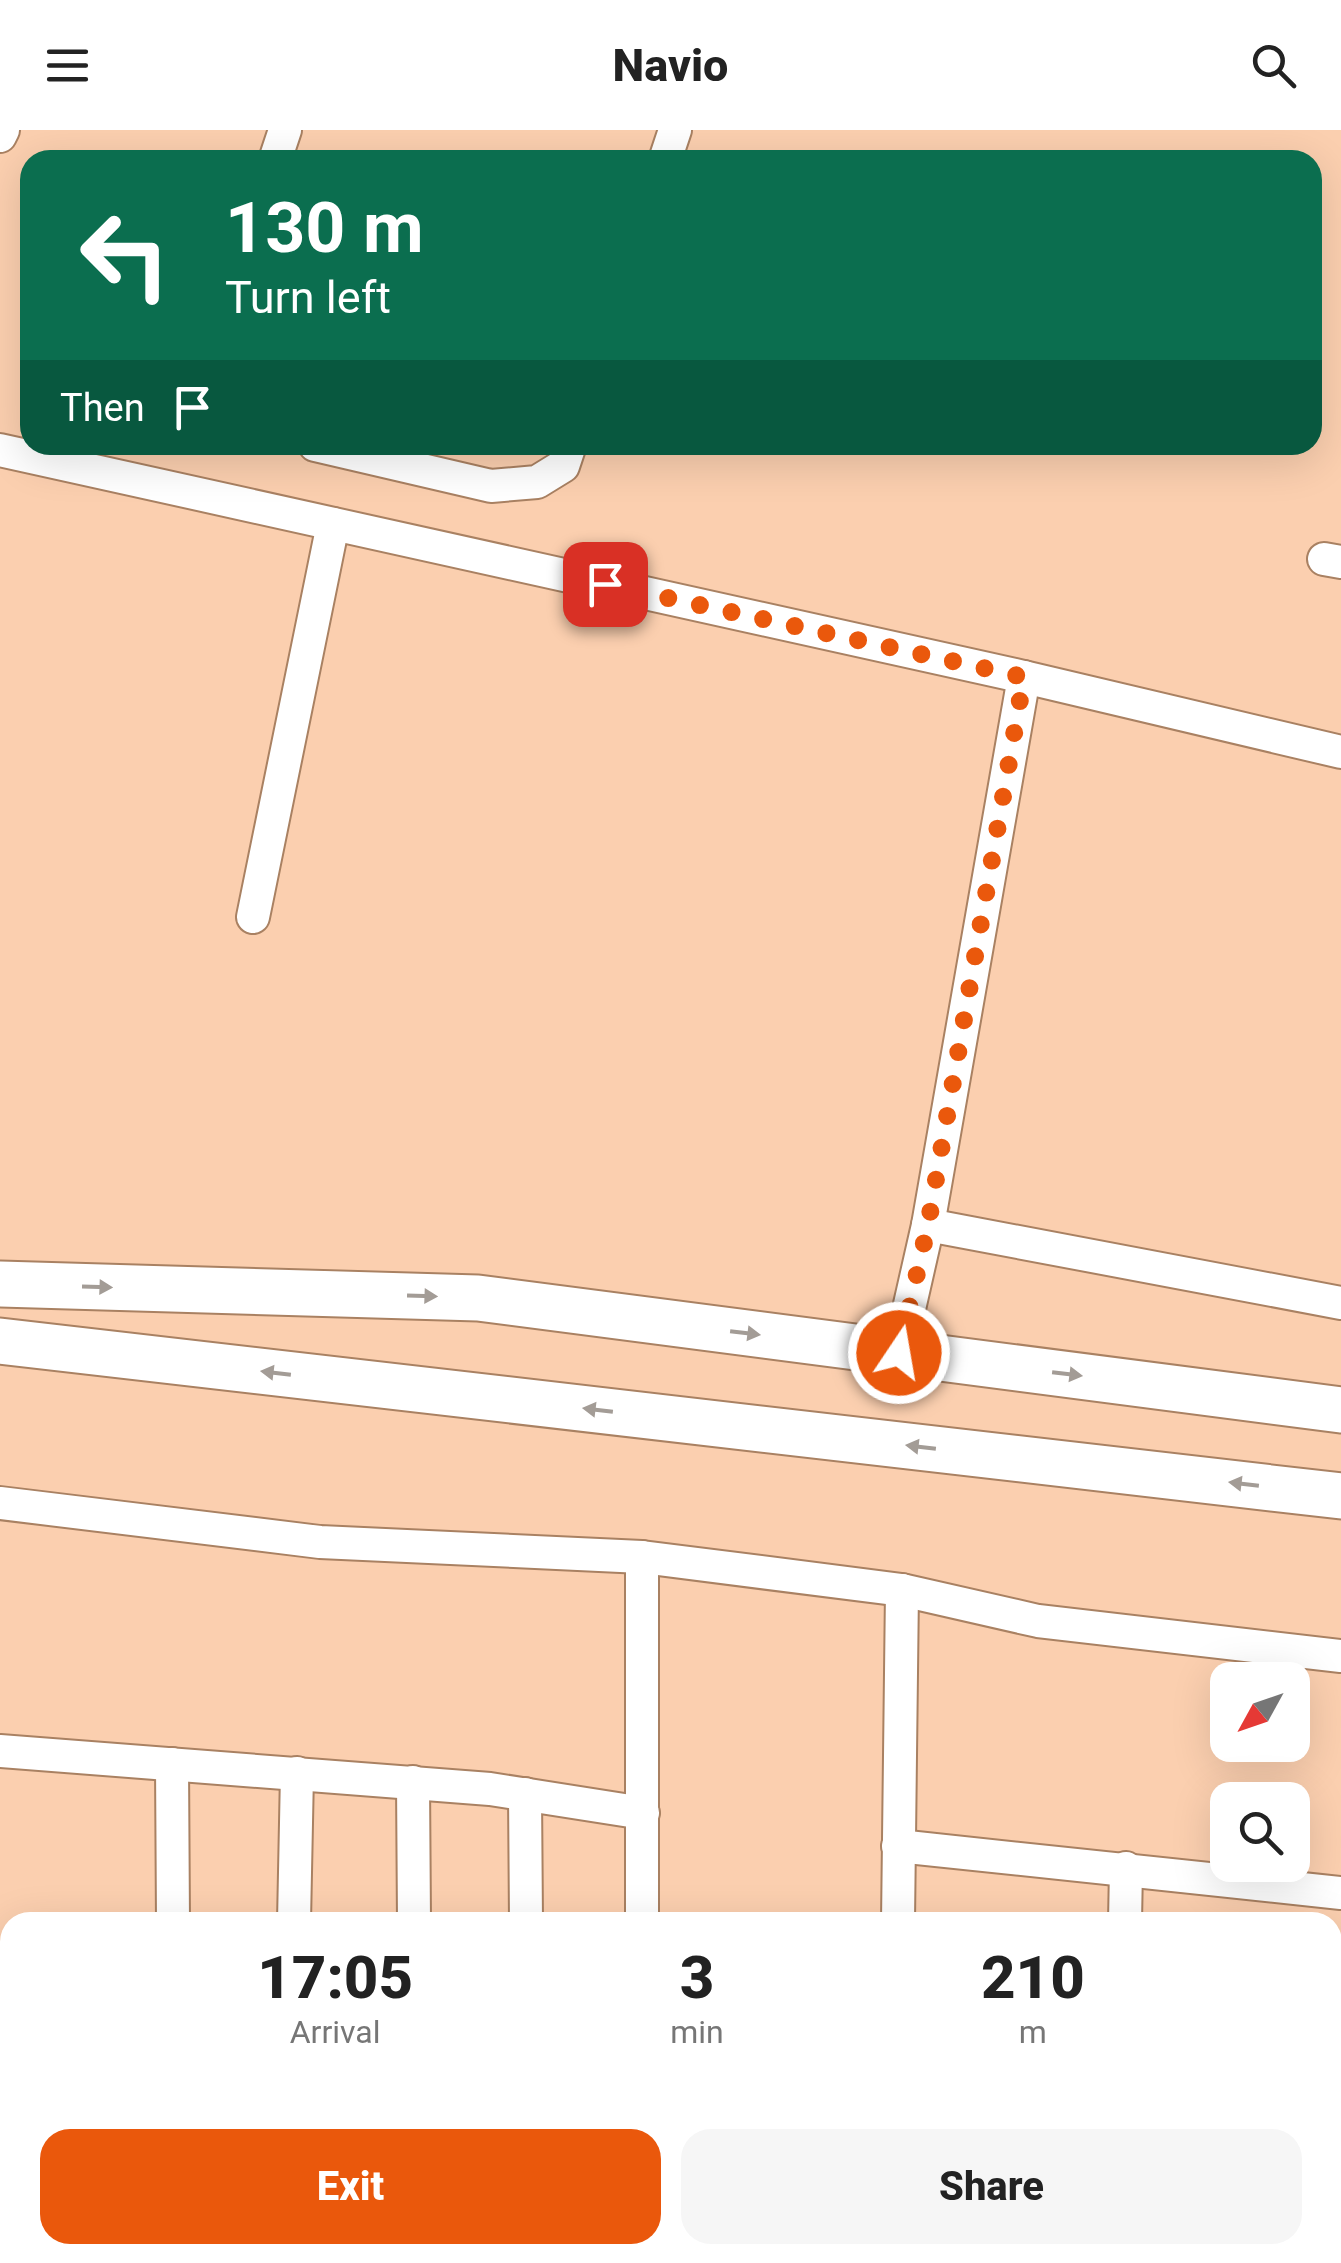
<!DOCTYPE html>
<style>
:root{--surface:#fff;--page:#f6f6f6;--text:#222;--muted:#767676;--accent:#ea580c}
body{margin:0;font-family:Roboto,sans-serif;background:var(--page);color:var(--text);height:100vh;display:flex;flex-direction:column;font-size:38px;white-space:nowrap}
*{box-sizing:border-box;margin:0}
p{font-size:32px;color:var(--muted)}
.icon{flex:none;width:55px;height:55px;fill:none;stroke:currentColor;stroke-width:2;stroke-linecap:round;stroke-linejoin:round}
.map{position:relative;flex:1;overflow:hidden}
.side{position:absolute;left:0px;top:1782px;width:1342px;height:352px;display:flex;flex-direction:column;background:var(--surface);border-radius:30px 30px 0 0;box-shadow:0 10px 40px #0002}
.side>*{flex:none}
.guide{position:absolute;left:20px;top:20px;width:1302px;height:305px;border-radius:30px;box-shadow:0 10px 40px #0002;background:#0b6e4f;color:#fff;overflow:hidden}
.needle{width:65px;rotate:230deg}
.fabs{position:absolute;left:1210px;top:1532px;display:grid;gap:20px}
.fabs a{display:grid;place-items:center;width:100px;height:100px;border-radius:20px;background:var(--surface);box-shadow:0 10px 40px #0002;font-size:50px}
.pin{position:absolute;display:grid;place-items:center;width:85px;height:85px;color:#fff;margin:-42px;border-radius:20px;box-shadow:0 5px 15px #0006}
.me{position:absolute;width:110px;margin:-55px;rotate:12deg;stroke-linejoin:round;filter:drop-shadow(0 0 8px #0008)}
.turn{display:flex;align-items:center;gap:35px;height:210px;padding:0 40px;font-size:45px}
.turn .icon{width:130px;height:130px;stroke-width:2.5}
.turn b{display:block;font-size:70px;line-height:85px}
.then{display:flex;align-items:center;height:95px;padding:0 40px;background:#0003;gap:20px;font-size:38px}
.eta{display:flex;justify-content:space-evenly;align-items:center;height:170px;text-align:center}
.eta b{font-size:60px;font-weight:800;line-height:70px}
.cta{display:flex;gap:20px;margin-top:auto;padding:20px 40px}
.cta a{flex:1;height:115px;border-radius:30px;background:var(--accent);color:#fff;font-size:40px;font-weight:800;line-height:115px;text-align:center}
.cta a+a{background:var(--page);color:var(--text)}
header{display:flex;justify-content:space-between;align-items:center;height:130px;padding:0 40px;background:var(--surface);font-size:45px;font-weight:800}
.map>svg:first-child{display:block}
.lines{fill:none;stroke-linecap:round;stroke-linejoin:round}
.street-casing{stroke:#a98162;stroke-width:36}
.secondary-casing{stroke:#a98162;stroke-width:49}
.street{stroke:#fff;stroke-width:32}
.secondary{stroke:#fff;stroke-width:45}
.oneway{fill:#a39c96}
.route{stroke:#ea580c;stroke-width:18;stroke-dasharray:0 32.4}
</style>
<header><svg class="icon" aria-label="menu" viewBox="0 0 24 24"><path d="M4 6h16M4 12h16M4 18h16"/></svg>Navio<svg class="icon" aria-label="search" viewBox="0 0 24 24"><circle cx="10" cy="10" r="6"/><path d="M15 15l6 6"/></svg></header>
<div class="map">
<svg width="1341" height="2133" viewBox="0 0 1341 2133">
<rect width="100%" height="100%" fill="#fbcfaf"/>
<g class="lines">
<defs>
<g id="street">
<polyline points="0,6 3,0"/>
<polyline points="275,30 285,0"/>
<polyline points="665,30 675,0"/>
<polyline points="315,315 491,356 537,352 563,336 570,315"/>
<polyline points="0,320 1024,547 1341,622"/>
<polyline points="1324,429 1341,432"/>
<polyline points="253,787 333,394"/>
<polyline points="928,1095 1341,1173"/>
<polyline points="899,1223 928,1095 1024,547"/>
<polyline points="0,1373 320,1412 642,1427 902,1460 1038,1491 1341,1526"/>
<polyline points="642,1427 642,1792"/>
<polyline points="0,1621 490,1659 643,1683"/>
<polyline points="172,1634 173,1792"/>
<polyline points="413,1652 414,1792"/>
<polyline points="525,1664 526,1792"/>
<polyline points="898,1716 1341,1763"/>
<polyline points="294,1792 297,1643"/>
<polyline points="898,1792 902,1460"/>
<polyline points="1125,1792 1126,1738"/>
<polyline points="1332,1890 1341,1891"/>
<polyline points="0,1945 10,2016"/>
<polyline points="1332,2005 1341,2006"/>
<polyline points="1332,2117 1341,2118"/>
<polyline points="25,2125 26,2133"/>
<polyline points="179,2125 180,2133"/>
<polyline points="418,2125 418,2133"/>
<polyline points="648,2125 649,2133"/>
<polyline points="299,2133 299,2125"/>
<polyline points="527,2133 527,2125"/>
<polyline points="898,2133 898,2125"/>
<polyline points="1119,2133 1119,2125"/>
</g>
<g id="secondary">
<polyline points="0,1154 478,1168 1341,1280"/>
<polyline points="0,1211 1341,1366"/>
</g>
</defs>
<!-- street casing -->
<use href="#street" class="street-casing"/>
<!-- secondary casing -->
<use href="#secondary" class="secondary-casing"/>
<!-- street -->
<use href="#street" class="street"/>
<!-- secondary -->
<use href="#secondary" class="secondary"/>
</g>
<!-- one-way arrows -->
<defs><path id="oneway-solid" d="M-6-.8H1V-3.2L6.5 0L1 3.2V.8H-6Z" transform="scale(2.5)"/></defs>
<g class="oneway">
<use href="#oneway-solid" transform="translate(97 1157) rotate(2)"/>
<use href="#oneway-solid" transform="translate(422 1166) rotate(2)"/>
<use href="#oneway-solid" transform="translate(745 1203) rotate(7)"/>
<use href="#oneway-solid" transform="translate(276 1243) rotate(-173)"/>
<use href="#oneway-solid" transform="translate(1067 1244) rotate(7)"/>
<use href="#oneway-solid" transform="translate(598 1280) rotate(-173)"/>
<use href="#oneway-solid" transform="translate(921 1317) rotate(-173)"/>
<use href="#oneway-solid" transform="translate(1244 1354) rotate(-173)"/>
</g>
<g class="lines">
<!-- route -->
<polyline class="route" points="605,454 1024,547 928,1095 899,1223"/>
</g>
</svg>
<div class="fabs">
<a><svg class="needle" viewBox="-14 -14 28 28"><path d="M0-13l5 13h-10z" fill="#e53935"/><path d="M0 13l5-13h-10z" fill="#767676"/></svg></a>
<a><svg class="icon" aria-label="search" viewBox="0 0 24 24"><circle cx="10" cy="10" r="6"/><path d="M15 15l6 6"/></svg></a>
</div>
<div class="pin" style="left:605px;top:454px;background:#d93025"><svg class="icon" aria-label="arrive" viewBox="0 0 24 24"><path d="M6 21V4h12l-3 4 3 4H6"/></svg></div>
<svg class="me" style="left:899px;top:1223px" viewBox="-20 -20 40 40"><circle r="17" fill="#ea580c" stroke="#fff" stroke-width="3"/><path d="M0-11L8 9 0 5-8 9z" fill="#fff"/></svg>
<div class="guide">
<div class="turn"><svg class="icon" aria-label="left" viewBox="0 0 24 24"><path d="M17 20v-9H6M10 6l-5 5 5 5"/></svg><div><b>130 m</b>Turn left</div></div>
<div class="then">Then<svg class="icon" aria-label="arrive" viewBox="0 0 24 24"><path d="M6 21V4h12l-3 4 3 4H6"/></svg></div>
</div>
<section class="side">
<div class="eta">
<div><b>17:05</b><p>Arrival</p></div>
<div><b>3</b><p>min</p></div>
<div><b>210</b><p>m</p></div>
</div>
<div class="cta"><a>Exit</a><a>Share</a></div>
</section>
</div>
